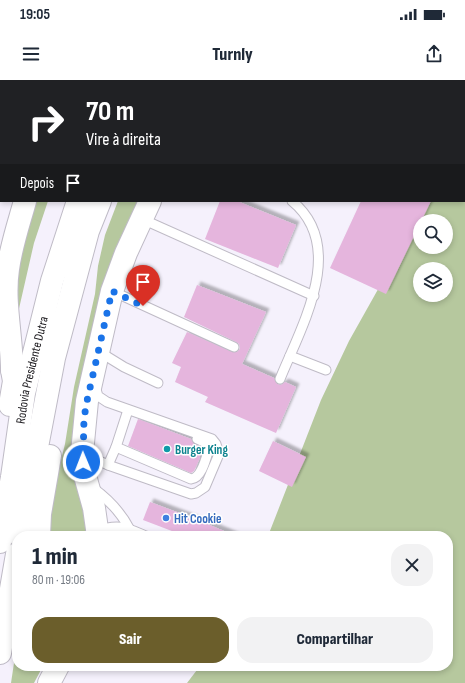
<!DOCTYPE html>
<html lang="pt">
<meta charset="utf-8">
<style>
:root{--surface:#fff;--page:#f2f2f3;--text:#1f2937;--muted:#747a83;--accent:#6b5e2b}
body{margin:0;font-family:"Sofia Sans Condensed",sans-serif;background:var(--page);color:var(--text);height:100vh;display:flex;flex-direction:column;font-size:15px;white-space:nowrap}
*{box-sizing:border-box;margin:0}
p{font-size:13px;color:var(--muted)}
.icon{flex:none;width:22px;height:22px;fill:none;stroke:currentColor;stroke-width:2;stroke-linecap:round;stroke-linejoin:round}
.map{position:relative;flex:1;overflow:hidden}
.panel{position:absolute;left:12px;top:451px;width:441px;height:140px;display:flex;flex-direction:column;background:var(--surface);border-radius:16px;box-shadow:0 2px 6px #0003}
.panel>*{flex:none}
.guide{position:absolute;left:0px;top:0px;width:465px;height:122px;box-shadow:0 2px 6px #0003;background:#202124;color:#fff;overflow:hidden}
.tools{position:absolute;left:413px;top:134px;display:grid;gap:8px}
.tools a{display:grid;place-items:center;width:40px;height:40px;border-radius:50%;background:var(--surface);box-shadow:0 2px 6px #0003;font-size:20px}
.pin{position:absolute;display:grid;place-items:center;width:34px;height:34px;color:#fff;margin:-41px -17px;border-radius:50% 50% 50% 0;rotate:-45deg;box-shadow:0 0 4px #0007}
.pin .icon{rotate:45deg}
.me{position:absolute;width:44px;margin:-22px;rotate:359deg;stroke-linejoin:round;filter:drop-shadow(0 0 3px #0008)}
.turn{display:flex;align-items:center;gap:14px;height:84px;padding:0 20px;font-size:18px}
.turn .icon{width:52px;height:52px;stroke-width:2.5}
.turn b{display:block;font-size:28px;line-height:34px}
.then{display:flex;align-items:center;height:38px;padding:0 20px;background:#0003;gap:8px;font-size:15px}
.round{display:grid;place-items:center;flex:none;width:42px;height:42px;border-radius:16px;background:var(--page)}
.overview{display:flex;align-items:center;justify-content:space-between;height:68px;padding:0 20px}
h1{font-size:24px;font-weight:800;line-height:30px}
.primary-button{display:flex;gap:8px;margin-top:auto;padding:8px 20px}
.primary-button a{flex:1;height:46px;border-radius:16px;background:var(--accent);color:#fff;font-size:16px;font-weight:800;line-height:46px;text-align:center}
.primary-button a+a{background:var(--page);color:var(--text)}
.status{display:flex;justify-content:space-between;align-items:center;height:28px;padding:0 20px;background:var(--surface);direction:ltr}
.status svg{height:11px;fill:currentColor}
header{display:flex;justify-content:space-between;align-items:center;height:52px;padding:0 20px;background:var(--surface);font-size:18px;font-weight:800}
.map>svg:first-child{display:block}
.green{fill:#b6c89e;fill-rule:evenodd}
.building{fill:#e5b5dd;filter:url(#shadow)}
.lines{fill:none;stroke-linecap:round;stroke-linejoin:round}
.lane-casing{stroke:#bfbbc6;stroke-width:11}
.secondary-casing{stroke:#bfbbc6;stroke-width:24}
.highway-casing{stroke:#bfbbc6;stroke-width:24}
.lane{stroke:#fff;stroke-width:9}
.secondary{stroke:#fff;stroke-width:22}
.highway{stroke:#fff;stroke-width:22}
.route{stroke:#1a73e8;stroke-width:7;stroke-dasharray:0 12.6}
.culture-dot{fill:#0f9aa8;stroke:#fff;stroke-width:1.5}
.shop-dot{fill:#3f7fe0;stroke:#fff;stroke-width:1.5}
.labels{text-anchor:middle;stroke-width:3;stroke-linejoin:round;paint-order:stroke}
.street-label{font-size:13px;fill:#1c1a1e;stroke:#fff}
.culture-label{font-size:13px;font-weight:bold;fill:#0d838f;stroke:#fff;text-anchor:start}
.shop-label{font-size:13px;font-weight:bold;fill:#366cbe;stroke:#fff;text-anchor:start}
</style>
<div class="status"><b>19:05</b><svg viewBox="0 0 49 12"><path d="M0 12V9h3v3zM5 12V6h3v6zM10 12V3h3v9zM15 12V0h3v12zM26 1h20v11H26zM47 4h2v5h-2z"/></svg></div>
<header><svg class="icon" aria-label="menu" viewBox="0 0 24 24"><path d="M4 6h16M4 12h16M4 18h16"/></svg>Turnly<svg class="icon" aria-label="share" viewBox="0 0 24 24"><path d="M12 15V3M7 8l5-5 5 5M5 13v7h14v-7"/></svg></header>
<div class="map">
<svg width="465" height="603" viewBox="0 0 465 603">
<defs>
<filter id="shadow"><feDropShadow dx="3.5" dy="-3.5" stdDeviation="1" flood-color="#0004"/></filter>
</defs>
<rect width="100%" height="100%" fill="#f5f1fc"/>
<!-- green -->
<g class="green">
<path d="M465 41V603H187L200 586H448V456H268L321 320 349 261 404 163 421 121H464ZM420 141H446V167H420ZM420 189H446V215H420Z"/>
<polygon points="31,121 48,121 34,163 18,233 13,208"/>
<polygon points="118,121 138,121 108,194 84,423 88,456 46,456 53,412 65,364 74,307 95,214 98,186 105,155"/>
<polygon points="17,563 17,586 43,586 34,603 11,603"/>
</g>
<!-- building -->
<g class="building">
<polygon points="220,121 237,121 296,145 278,188 205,159"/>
<polygon points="361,121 431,121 386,214 330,188"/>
<polygon points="197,205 266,232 242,284 274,298 277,304 281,305 285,302 296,307 276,353 205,322 208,317 175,302 181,287 172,283 187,252 232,272 237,272 240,269 239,264 236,262 184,237"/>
<polygon points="138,339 191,359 194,364 202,368 199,380 194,391 191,393 128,366"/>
<polygon points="273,361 306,377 292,407 259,391"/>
<polygon points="150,422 195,439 236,456 185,456 143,440"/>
</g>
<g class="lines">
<defs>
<g id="lane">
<polyline points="47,0 49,1"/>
<polyline points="250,0 252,1"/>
<polyline points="142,139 314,216"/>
<polyline points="112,211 234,267"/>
<polyline points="98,271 124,287 158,303"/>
<polyline points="290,276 326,290"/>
<path d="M280 299C301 247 348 167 292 121"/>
<path d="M128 330 116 367 191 399C202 398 206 378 209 368L206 363 197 359"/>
<polyline points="84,374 108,385 191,414 196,413 205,407 219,374 216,364 212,359 107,322 98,316 95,306"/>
<polyline points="108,385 116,367"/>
<path d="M93 408C108 419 120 431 129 448"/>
<path d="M98 451C118 443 127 448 146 456"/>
</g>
<g id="secondary">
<polyline points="79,1 79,0"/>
<polyline points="222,1 223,0"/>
<path d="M12 290C12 258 3 221 8 189 11 166 19 143 25 121"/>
<polyline points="98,456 94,428 84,392 82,373 87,321 112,211 126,173 150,121"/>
<polyline points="49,603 58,586"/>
</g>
<g id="highway">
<polyline points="139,1 140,0"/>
<polyline points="182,1 182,0"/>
<polyline points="10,325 14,301 12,290"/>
<polyline points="20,456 54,278 88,151 100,121"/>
<polyline points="39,456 40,434 50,376"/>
<polyline points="96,456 98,451"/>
<path id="s1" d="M0 462 12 397 24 313 52 201 78 121"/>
<polyline points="0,573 17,474"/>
</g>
</defs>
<!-- lane casing -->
<use href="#lane" class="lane-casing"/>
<!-- secondary casing -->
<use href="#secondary" class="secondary-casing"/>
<!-- highway casing -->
<use href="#highway" class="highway-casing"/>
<!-- lane -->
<use href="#lane" class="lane"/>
<!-- secondary -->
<use href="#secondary" class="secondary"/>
<!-- highway -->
<use href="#highway" class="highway"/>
</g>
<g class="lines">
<!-- route -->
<polyline class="route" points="83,382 84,338 87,321 112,211 143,226"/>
</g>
<!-- markers -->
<circle class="culture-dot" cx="167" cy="369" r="4"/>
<circle class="shop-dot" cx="166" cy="438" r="4"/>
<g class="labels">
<!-- street labels -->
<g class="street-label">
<text dy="5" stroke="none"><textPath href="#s1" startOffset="175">Rodovia Presidente Dutra</textPath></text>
</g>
<!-- culture labels -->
<g class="culture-label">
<text x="175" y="374">Burger King</text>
</g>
<!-- shop labels -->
<g class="shop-label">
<text x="174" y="443">Hit Cookie</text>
</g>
</g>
</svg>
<div class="tools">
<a><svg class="icon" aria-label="search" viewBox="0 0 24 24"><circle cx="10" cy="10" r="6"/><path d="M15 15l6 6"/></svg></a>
<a><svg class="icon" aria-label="layers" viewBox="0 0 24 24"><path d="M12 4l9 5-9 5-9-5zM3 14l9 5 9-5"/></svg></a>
</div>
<div class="pin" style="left:143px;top:226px;background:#d93025"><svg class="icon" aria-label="arrive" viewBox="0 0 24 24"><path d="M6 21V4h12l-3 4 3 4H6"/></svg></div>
<svg class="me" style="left:83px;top:382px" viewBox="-20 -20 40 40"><circle r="17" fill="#1a73e8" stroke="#fff" stroke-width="3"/><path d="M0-11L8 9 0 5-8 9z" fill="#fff"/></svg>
<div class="guide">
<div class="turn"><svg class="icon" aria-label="right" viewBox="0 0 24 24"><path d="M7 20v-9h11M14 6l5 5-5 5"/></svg><div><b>70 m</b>Vire à direita</div></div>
<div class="then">Depois<svg class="icon" aria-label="arrive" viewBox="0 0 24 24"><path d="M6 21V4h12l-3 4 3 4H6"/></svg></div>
</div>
<section class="panel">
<div class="overview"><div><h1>1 min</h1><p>80 m · 19:06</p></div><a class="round"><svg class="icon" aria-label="close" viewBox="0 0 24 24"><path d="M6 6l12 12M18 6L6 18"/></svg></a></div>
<div class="primary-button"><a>Sair</a><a>Compartilhar</a></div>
</section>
</div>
